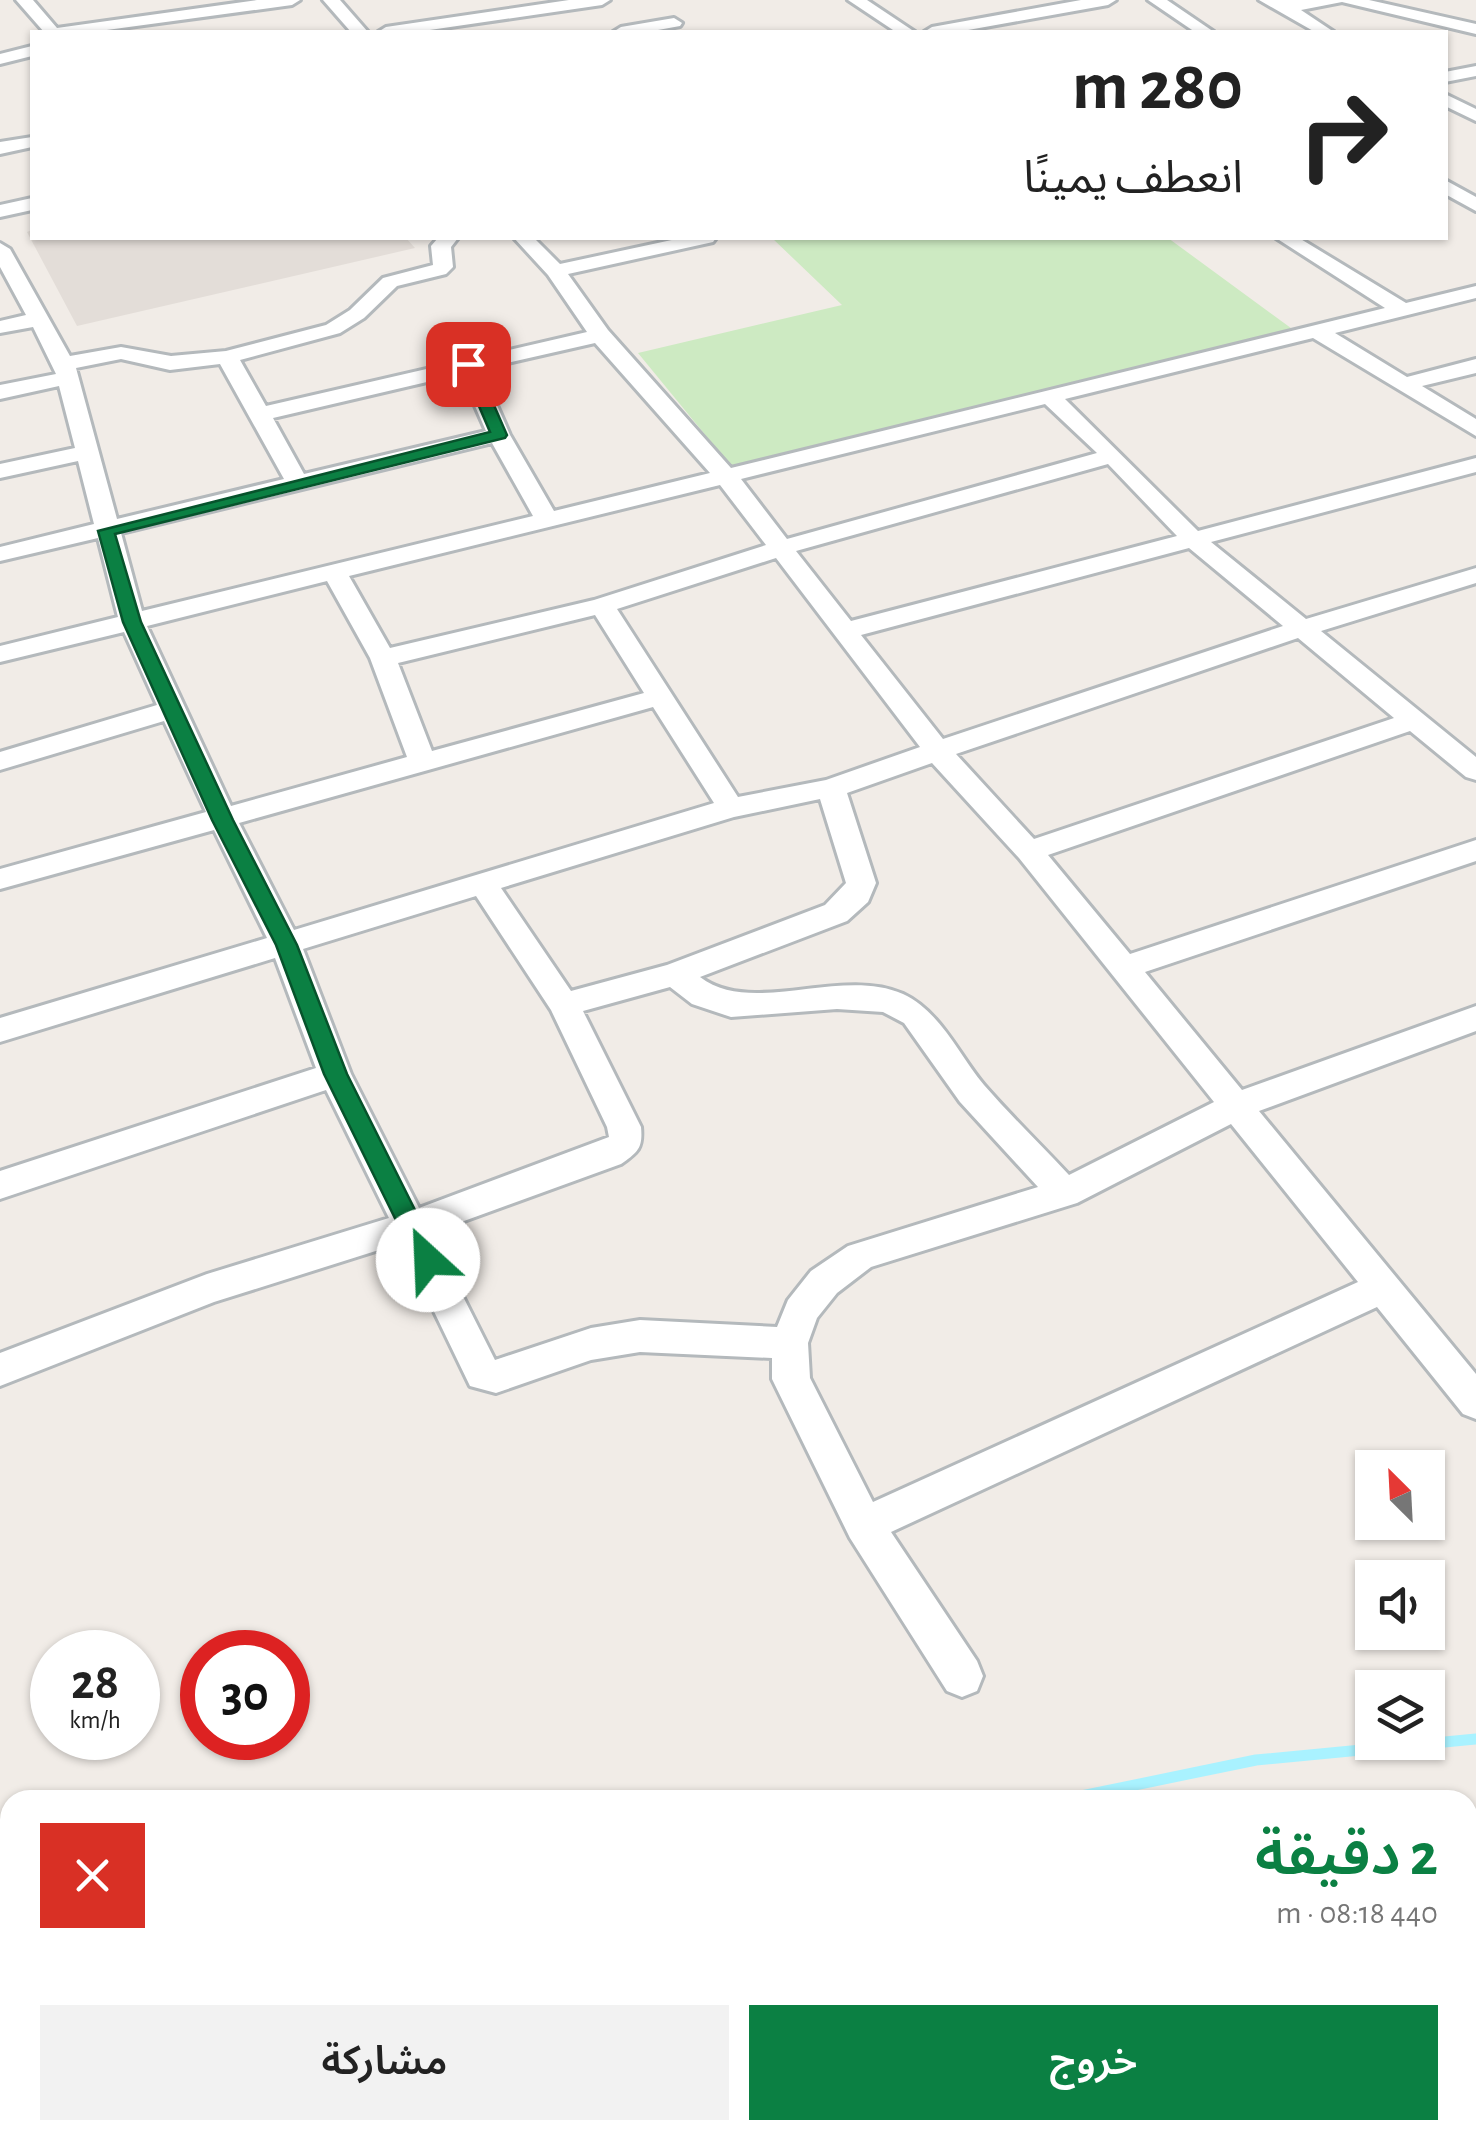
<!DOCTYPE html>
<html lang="ar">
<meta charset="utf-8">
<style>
:root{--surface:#fff;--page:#f2f2f2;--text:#222;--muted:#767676;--accent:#0b8043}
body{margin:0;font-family:"Alegreya Sans","Noto Sans Arabic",sans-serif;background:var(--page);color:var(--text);direction:rtl;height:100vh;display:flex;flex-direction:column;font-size:38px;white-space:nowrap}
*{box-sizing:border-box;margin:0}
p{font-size:32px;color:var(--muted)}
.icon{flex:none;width:55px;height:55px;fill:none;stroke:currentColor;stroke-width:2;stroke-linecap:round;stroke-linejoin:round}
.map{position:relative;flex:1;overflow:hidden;direction:ltr}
.details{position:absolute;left:0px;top:1790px;width:1478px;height:350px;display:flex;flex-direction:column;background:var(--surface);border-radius:30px 30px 0 0;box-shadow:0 2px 8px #0004;direction:rtl}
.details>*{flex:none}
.top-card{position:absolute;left:30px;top:30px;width:1418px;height:210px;border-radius:0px;box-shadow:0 2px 8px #0004;direction:rtl;background:#fff;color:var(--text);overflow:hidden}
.needle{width:65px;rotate:336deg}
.fabs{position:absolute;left:1355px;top:1450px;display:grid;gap:20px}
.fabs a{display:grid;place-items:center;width:90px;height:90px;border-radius:0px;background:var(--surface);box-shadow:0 2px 8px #0004;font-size:50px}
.speed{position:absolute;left:30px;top:1630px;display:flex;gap:20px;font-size:50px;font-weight:700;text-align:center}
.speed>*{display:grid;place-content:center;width:130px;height:130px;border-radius:50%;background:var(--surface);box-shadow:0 2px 8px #0004;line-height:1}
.speed small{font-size:25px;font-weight:400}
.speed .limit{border:15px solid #d22;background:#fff;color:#111}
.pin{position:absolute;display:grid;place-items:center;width:85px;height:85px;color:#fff;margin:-42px;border-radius:20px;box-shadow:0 5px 15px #0006}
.me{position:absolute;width:110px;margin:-55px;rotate:335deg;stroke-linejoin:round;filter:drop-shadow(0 0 8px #0008)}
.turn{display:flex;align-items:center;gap:35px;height:210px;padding:0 40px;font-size:45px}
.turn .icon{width:130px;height:130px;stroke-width:2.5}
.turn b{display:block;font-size:70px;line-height:85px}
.round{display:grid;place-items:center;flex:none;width:105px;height:105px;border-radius:0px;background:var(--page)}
.overview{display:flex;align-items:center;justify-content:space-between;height:170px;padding:0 40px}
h1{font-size:60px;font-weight:600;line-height:75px;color:var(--accent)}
.action{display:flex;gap:20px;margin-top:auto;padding:20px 40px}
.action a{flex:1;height:115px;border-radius:0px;background:var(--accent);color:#fff;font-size:40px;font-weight:600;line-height:115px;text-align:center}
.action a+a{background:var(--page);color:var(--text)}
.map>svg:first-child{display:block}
.education{fill:#e3ddd8}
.green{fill:#cdeac2}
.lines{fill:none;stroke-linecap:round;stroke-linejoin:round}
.stream{stroke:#a9f2ff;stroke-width:11}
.street-casing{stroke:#b4b9bc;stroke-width:6}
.street{fill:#fff;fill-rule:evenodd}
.route{fill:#0b8043;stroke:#07532c;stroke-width:2.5}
</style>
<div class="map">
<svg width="1476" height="2140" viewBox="0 0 1476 2140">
<rect width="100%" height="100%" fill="#f1ece7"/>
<!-- education -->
<polygon class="education" points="32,230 32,238 406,238 415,248 77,326 27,232"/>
<!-- green -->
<polygon class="green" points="772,238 1168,238 1295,331 734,470 638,353 842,305"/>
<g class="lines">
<!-- stream -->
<g class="stream">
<polyline points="1062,1800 1256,1760 1476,1739"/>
<polyline points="547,2140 558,2130"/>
</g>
<defs>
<g id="street">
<polygon points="16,0 33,0 57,28 257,0 300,0 292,5 92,32 44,32"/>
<polygon points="323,0 340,0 368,32 351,32"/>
<polygon points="569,0 610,0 602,5 416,32 378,32 386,27"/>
<polygon points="848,0 867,0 915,32 896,32"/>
<polygon points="1081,0 1116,0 1108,5 957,32 924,32 932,27"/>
<polygon points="1148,0 1167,0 1214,32 1195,32"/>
<polygon points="1259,0 1369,0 1476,24 1476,34 1342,2 1301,10 1334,32 1315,32"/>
<polygon points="674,18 682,23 680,26 647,32 613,32 621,27"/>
<polygon points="32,46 32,56 0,64 0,54"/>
<polygon points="1476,66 1476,76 1445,82 1445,72"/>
<polygon points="1445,94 1476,109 1476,121 1445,106"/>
<polygon points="32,137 32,147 0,154 0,142"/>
<polygon points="1445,180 1476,197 1476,211 1445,194"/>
<polygon points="32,198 32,210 0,217 0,205"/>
<path d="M438 238H458L451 247 453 267 446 274 397 286 364 318 340 333 240 360 266 406 587 332 548 275 514 238H534L560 264 681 238H716L713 242 568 274 608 330 731 468 1385 308 1276 238H1299L1406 303 1476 286V298L1335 333 1407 377 1476 359V373L1422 386 1476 419V436L1313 338 1065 399 1198 531 1476 458V472L1211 542 1306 619 1476 568V583L1321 631 1476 757V780L1466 777 1410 731 1048 855 1130 954 1476 840V861L1145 972 1242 1090 1476 1006V1031L1259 1111 1476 1374V1419L1463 1414 1377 1307 891 1532 977 1661 983 1676 977 1691 962 1697 947 1691 850 1538 772 1379V1358L640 1352 591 1360 496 1393 470 1386 401 1243 214 1302 0 1386V1353L207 1274 389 1218 326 1090 0 1199V1171L316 1068 275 958 0 1042V1018L267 938 214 830 0 889V869L206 812 164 721 0 770V752L157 705 124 632 0 662V646L118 617 98 538 0 561V547L94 524 78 461 0 478V464L75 448 59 386 0 399V385L56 374 33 327 0 333V321L26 315 0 267V243L10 249 70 356 121 347 171 356 226 351 326 325 350 310 383 278 433 265 431 246ZM595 343 710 473 554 511 510 435 481 369ZM121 359 170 370 220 364 284 479 117 519 76 368ZM461 374 486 431 304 474 273 418ZM1045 404 1097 453 787 539 741 479ZM492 443 533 516 142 611 121 533ZM1108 464 1177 536 851 621 796 551ZM720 485 766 545 594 600 390 648 349 576ZM1189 548 1283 626 943 739 861 635ZM776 558 920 747 826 780 738 797 617 609ZM327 581 370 658 407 757 231 806 147 626ZM595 615 644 693 432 751 398 663ZM1298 638 1394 718 1034 839 956 754ZM653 707 714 803 294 930 239 823ZM932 763 1019 858 1214 1102 1069 1175C1041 1145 1011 1116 984 1085 958 1054 941 1012 903 994 841 966 752 1017 700 977L847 921 868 902 876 883 847 793ZM820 799 846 883 825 905 667 965 571 991 501 888 734 817ZM476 896 551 1010 607 1127 609 1137 419 1208 351 1074 303 949ZM670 987 692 1004 731 1017 837 1009 883 1012 904 1023 960 1102 1038 1187 848 1246 811 1271 788 1300 777 1327 640 1320 591 1328 495 1360 431 1233 621 1164C638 1152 643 1148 641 1127L583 1011ZM1231 1124 1358 1282 873 1502 810 1378 808 1343 817 1318 837 1293 871 1267 1077 1203Z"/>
</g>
</defs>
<!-- street casing -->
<use href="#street" class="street-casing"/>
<!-- street -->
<use href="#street" class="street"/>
</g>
<!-- route -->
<polygon class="route" points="468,359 476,364 507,435 505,438 115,534 141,622 233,820 297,945 347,1074 440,1260 436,1267 428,1270 419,1267 324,1074 276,945 212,820 123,622 98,531 490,432 461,364"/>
</svg>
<div class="fabs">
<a><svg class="needle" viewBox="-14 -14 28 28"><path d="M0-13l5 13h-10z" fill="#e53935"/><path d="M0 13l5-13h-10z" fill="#767676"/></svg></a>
<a><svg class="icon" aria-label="sound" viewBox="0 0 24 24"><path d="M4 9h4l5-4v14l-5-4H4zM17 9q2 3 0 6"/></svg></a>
<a><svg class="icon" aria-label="layers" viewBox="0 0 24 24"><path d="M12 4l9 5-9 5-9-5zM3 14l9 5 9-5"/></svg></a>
</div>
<div class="speed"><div>28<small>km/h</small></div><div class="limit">30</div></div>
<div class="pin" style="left:468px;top:364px;background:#d93025"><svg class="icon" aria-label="arrive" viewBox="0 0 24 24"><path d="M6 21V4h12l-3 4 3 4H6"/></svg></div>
<svg class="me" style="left:428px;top:1260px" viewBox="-20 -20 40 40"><circle r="19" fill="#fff"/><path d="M0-13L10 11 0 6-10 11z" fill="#0b8043"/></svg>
<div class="top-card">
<div class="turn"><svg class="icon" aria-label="right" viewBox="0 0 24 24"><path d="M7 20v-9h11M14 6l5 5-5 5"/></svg><div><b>280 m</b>انعطف يمينًا</div></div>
</div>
<section class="details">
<div class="overview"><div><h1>2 دقيقة</h1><p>440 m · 08:18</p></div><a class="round" style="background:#d93025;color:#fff"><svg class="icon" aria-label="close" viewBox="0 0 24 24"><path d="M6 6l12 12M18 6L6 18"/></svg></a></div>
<div class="action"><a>خروج</a><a>مشاركة</a></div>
</section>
</div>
